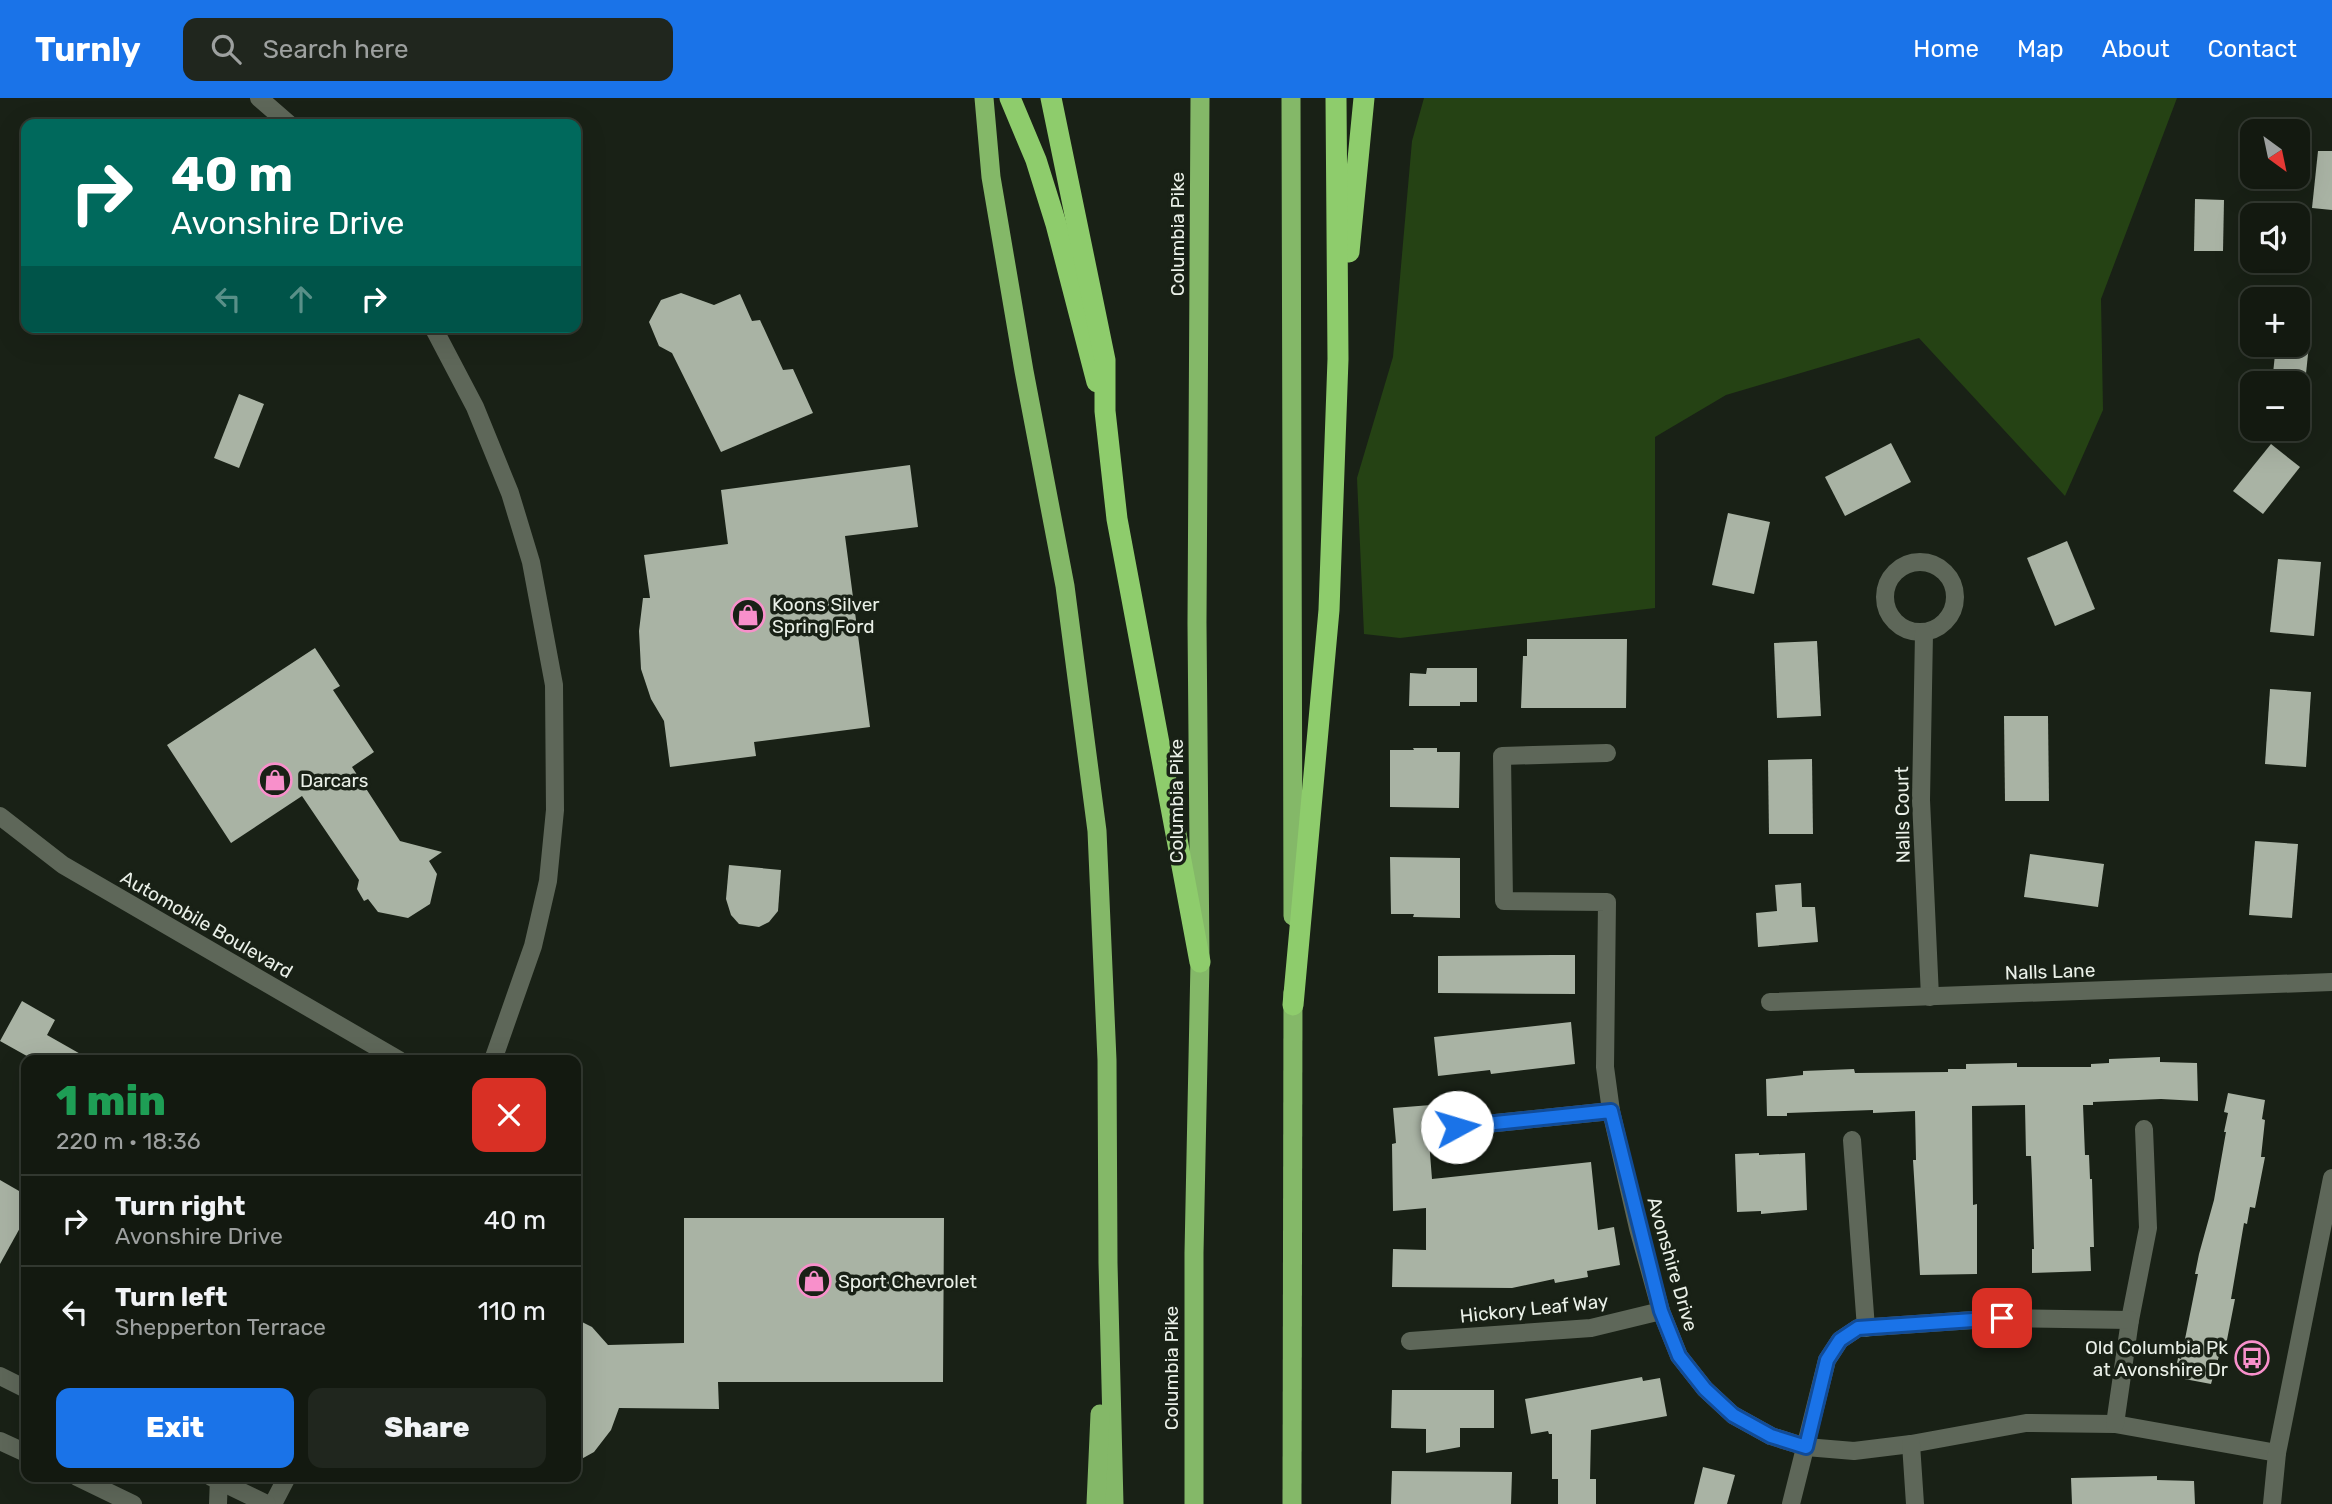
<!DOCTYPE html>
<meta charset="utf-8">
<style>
:root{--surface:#131910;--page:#20261e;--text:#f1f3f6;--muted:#9da09f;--line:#323830;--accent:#1a73e8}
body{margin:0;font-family:Rubik,sans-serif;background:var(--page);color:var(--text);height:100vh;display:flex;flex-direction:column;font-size:26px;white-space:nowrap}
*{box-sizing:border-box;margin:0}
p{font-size:23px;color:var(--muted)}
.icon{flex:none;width:38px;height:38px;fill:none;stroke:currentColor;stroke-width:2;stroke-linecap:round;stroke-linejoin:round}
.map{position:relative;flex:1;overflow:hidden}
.sheet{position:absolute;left:21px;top:957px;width:560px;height:427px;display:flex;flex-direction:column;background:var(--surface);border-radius:14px;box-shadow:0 7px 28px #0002,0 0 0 2px var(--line)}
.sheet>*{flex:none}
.guide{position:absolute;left:21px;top:21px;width:560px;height:214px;border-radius:14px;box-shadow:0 7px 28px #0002,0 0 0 2px var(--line);background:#00695c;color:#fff;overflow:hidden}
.needle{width:46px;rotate:147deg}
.tools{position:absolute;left:2240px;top:21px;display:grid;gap:14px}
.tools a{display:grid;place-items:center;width:70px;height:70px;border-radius:14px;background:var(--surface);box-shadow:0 7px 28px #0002,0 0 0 2px var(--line);font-size:35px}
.pin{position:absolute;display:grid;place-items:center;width:60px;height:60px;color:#fff;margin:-30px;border-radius:14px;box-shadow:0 4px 10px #0006}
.me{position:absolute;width:77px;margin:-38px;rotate:84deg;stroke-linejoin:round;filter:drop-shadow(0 0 5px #0008)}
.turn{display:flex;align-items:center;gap:24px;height:147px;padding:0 35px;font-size:32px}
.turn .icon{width:91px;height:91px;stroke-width:2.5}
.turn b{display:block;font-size:49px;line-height:60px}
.lanes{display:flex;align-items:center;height:66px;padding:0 35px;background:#0003;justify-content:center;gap:35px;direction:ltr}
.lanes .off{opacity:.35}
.round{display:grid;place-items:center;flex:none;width:74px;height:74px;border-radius:14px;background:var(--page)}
.head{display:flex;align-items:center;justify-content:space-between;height:119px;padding:0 35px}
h1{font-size:42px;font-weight:800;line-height:52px;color:#1e9e55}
.action{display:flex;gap:14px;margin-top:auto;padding:14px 35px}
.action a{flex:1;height:80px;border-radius:14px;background:var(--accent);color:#fff;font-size:28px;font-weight:800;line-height:80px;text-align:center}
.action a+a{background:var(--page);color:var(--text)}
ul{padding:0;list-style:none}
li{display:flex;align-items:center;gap:21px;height:91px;padding:0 35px;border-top:2px solid var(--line)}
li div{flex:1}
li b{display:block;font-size:26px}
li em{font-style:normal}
header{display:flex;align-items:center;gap:42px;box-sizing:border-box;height:98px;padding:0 35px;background:var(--accent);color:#fff}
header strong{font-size:33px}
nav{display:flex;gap:38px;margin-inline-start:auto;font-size:24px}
.search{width:490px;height:63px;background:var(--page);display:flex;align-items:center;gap:18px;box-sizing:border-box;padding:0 24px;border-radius:14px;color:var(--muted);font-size:26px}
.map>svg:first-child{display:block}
.green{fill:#254214}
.building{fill:#a9b3a4}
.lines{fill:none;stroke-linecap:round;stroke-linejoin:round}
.minor{stroke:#5e6759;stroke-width:18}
.secondary{stroke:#5e6759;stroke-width:18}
.trunk{stroke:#84b868;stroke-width:19}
.motorway{stroke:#8ecc6c;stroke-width:21}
.route-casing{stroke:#114b97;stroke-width:18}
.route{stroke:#1a73e8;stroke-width:12}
.labels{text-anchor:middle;stroke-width:7;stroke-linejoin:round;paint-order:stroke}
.street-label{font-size:19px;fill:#eaf0e8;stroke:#192116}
.poi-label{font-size:19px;fill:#eaf0e8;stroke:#192116;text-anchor:start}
</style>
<header>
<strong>Turnly</strong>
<div class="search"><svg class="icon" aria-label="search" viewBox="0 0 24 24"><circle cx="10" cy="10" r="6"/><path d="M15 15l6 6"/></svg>Search here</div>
<nav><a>Home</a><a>Map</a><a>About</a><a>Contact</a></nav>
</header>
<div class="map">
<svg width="2332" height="1406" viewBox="0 0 2332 1406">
<rect width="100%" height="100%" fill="#192116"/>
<!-- green -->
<polygon class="green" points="1424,0 2177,0 2101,201 2103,312 2065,398 1919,240 1726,297 1655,339 1655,510 1400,540 1364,536 1357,380 1393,259 1412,43"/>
<!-- building -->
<g class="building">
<polygon points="2318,53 2332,53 2332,112 2312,110"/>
<polygon points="2195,101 2224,102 2223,153 2194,153"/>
<polygon points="681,195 714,207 740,196 752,223 760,222 783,272 793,271 813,315 721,354 672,255 659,248 649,224 661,202"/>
<polygon points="2276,247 2309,247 2305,285 2272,285"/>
<polygon points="239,296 264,306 239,370 214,360"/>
<polygon points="1891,345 1911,384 1845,418 1825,379"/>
<polygon points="2271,346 2300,369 2263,416 2233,393"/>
<polygon points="910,367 918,429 845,438 870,629 754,644 756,658 670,669 664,623 651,601 641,571 639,533 643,500 650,500 644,457 728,446 721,392"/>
<polygon points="1728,415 1770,424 1754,496 1712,487"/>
<polygon points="2067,443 2095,511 2055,528 2027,460"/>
<polygon points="2278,461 2321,464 2314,538 2270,534"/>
<polygon points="1527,541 1627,541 1626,610 1521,610 1523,558 1527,558"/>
<polygon points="1817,543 1821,618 1777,620 1774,545"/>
<polygon points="315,550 340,588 333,592 374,654 352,669 400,743 442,754 429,763 437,776 430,806 408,820 378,814 368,801 364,803 357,791 359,782 302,698 231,745 167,647"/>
<polygon points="1427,570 1477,570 1477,604 1460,604 1460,608 1409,608 1410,575 1426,576"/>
<polygon points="2270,591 2311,594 2306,669 2265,666"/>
<polygon points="2004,618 2048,618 2049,703 2005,703"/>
<polygon points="1413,650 1437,650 1437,654 1460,654 1459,710 1390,709 1390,652 1414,652"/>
<polygon points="1812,661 1813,736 1769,736 1768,662"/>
<polygon points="2255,743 2298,746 2292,820 2249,817"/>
<polygon points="2030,756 2104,766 2098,809 2024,799"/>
<polygon points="1390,759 1460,760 1460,820 1413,819 1414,816 1391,816"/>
<polygon points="729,767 781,772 778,813 769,824 759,829 739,826 731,817 726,801"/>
<polygon points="1801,785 1802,809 1815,809 1818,844 1758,849 1756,815 1777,813 1775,787"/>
<polygon points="1553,857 1575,857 1575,896 1438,895 1438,858"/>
<polygon points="22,903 55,922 47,937 91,962 34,962 0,943"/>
<polygon points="1571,924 1575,966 1491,976 1490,972 1438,978 1434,939"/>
<polygon points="2160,959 2160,964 2197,965 2198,1003 2161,1001 2093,1004 2093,1007 2083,1007 2085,1057 2089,1057 2090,1081 2092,1081 2094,1149 2090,1149 2091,1173 2032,1175 2032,1151 2034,1151 2032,1083 2031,1058 2026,1058 2025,1007 1972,1008 1973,1107 1977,1106 1977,1176 1920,1177 1913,1062 1916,1062 1915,1013 1873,1015 1873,1012 1787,1015 1787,1018 1767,1018 1766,981 1803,977 1803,973 1854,971 1855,975 1948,974 1948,971 1966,971 1966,966 2017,965 2017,969 2091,969 2091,966 2109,965 2109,961"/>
<polygon points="2228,995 2265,1002 2262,1021 2265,1022 2261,1059 2265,1059 2255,1110 2250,1109 2247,1126 2244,1125 2231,1201 2235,1201 2225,1252 2221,1251 2211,1286 2174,1279 2178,1260 2181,1261 2198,1176 2195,1176 2199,1156 2214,1102 2226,1034 2224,1034 2228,1015 2224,1014"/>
<polygon points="1431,1007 1434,1042 1429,1043 1432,1081 1591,1064 1598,1132 1614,1129 1620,1167 1587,1173 1588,1179 1555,1185 1554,1181 1512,1190 1392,1189 1393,1151 1426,1152 1426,1110 1393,1113 1392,1046 1396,1045 1393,1010"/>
<polygon points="1759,1055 1759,1057 1805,1055 1807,1112 1761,1116 1761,1113 1737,1114 1735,1056"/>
<polygon points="0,1082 26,1097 26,1119 0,1166"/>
<polygon points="684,1120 944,1120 943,1284 718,1284 719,1311 619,1310 611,1332 594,1354 576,1364 576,1221 592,1229 608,1247 684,1245"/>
<polygon points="1642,1279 1643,1283 1660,1280 1667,1318 1591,1332 1590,1381 1596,1381 1596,1406 1558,1406 1558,1381 1552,1381 1552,1336 1549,1336 1548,1333 1531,1336 1525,1301"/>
<polygon points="1392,1292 1494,1292 1494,1330 1460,1330 1460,1349 1426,1355 1426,1331 1391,1330"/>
<polygon points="1703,1369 1735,1377 1727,1406 1694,1406"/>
<polygon points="1392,1373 1512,1374 1511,1406 1391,1406"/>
<polygon points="2157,1378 2157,1382 2194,1383 2195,1406 2072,1406 2071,1380"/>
</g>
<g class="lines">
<!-- minor -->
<g class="minor">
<polyline points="259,0 289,26"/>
<polyline points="433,229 475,309 510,395 531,464 554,587 555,712 548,783 533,848 493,962"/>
<circle cx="1920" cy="499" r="35"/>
<polyline points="1924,535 1921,702 1930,899"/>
<polyline points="1607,655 1502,658 1504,803 1607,804 1605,969 1611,1013 1638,1130 1661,1213 1679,1258 1705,1291 1733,1317 1771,1338 1806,1349 1854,1353 1911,1346 2026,1325 2115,1326 2277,1355"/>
<polyline points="0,718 63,767 399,962"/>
<polyline points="1770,904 2332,884"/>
<polyline points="1457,1029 1611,1013"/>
<polyline points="1852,1042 1866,1230"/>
<polyline points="1410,1243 1591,1230 1661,1213"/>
<polyline points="2115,1326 2130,1222 2148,1130 2144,1031"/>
<polyline points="1911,1346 1915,1406"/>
<polyline points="218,1406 219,1379"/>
<polyline points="273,1406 287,1379"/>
<polyline points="1791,1406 1827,1262 1840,1242 1858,1230 2002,1220 2130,1222"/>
</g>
<!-- secondary -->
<g class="secondary">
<polyline points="0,1278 26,1291"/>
<polyline points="0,1343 26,1355"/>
<polyline points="77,1379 133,1406"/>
<polyline points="211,1379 267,1406"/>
<polyline points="2272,1406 2277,1355 2332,1080"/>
</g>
<!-- trunk -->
<g class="trunk">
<polyline points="984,0 991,79 1024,273 1065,488 1097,733 1107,962 1108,1165 1114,1406"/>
<polyline points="1291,0 1293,818"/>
<polyline points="1096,1406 1100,1316"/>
<polyline points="1194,1406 1194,1155 1200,864 1197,525 1200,0"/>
<polyline points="1292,1406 1293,894"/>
</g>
<!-- motorway -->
<g class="motorway">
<polyline points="1010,0 1036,62 1056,126 1097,284"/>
<polyline points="1051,0 1105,262 1105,313 1117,421 1200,864"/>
<polyline points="1349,154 1364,0"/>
<polyline points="1293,907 1329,512 1338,261 1336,0"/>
</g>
</g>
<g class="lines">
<defs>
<polyline id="route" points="1457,1029 1611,1013 1661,1213 1679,1258 1705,1291 1733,1317 1771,1338 1806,1349 1827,1262 1840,1242 1858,1230 2002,1220"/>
</defs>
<!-- route casing -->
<use href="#route" class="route-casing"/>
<!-- route -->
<use href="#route" class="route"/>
</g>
<!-- icons -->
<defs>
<symbol id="shop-ring" viewBox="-11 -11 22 22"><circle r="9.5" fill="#192116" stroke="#f890cb" stroke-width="1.5"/><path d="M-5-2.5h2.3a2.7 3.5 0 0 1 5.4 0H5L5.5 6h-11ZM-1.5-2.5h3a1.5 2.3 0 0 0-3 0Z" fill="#f890cb"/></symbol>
<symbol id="bus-ring" viewBox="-11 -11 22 22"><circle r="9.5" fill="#192116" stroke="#f890cb" stroke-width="1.5"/><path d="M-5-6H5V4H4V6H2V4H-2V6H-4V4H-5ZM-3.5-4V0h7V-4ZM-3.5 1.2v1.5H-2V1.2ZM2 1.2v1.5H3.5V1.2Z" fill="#f890cb"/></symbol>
</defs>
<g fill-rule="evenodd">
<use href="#shop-ring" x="729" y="498" width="38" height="38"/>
<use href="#shop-ring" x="256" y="663" width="38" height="38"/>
<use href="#shop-ring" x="795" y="1164" width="38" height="38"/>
<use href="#bus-ring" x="2233" y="1241" width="38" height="38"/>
</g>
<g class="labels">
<!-- street labels -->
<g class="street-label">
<text transform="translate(1177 136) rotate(-90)" y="7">Columbia Pike</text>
<text transform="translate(1176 703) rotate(-90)" y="7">Columbia Pike</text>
<text transform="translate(1902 717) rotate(-91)" y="7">Nalls Court</text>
<text transform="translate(207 826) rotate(30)" y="7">Automobile Boulevard</text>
<text transform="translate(2050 873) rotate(-2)" y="7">Nalls Lane</text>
<text transform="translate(1673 1166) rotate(74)" y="7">Avonshire Drive</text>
<text transform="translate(1534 1210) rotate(-6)" y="7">Hickory Leaf Way</text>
<text transform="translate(1171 1270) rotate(-90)" y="7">Columbia Pike</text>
</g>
<!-- poi labels -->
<g class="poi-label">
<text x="772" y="513">Koons Silver<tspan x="772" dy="22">Spring Ford</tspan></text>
<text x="300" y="689">Darcars</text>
<text x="838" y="1190">Sport Chevrolet</text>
<text x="2228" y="1256" text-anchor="end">Old Columbia Pk<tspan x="2228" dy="22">at Avonshire Dr</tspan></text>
</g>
</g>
</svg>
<div class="tools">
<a><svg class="needle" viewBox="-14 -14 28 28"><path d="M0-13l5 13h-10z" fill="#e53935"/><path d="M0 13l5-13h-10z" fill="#9da09f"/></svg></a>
<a><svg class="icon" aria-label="sound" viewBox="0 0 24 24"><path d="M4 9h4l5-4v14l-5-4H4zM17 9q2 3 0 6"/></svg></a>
<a>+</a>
<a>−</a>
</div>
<div class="pin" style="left:2002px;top:1220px;background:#d93025"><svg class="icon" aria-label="arrive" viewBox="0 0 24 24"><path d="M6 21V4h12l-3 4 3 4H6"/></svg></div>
<svg class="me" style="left:1457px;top:1029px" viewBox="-20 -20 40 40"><circle r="19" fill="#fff"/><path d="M0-13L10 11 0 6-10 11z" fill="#1a73e8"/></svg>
<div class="guide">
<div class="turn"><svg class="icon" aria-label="right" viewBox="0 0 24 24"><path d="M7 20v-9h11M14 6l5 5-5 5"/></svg><div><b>40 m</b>Avonshire Drive</div></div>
<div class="lanes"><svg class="icon off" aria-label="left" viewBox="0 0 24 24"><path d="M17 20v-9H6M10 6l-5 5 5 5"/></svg><svg class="icon off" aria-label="ahead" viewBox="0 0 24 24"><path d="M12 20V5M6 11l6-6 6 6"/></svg><svg class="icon" aria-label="right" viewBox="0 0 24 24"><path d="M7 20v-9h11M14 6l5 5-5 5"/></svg></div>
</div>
<section class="sheet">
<div class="head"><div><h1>1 min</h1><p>220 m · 18:36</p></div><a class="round" style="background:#d93025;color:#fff"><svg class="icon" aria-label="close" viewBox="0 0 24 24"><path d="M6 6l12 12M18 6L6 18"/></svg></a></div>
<ul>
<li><svg class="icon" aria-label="right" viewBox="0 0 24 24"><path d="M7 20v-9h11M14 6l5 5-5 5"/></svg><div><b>Turn right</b><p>Avonshire Drive</p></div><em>40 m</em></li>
<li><svg class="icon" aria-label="left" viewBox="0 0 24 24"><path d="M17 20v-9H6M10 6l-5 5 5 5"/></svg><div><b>Turn left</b><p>Shepperton Terrace</p></div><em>110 m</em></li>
</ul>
<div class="action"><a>Exit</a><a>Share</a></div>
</section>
</div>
